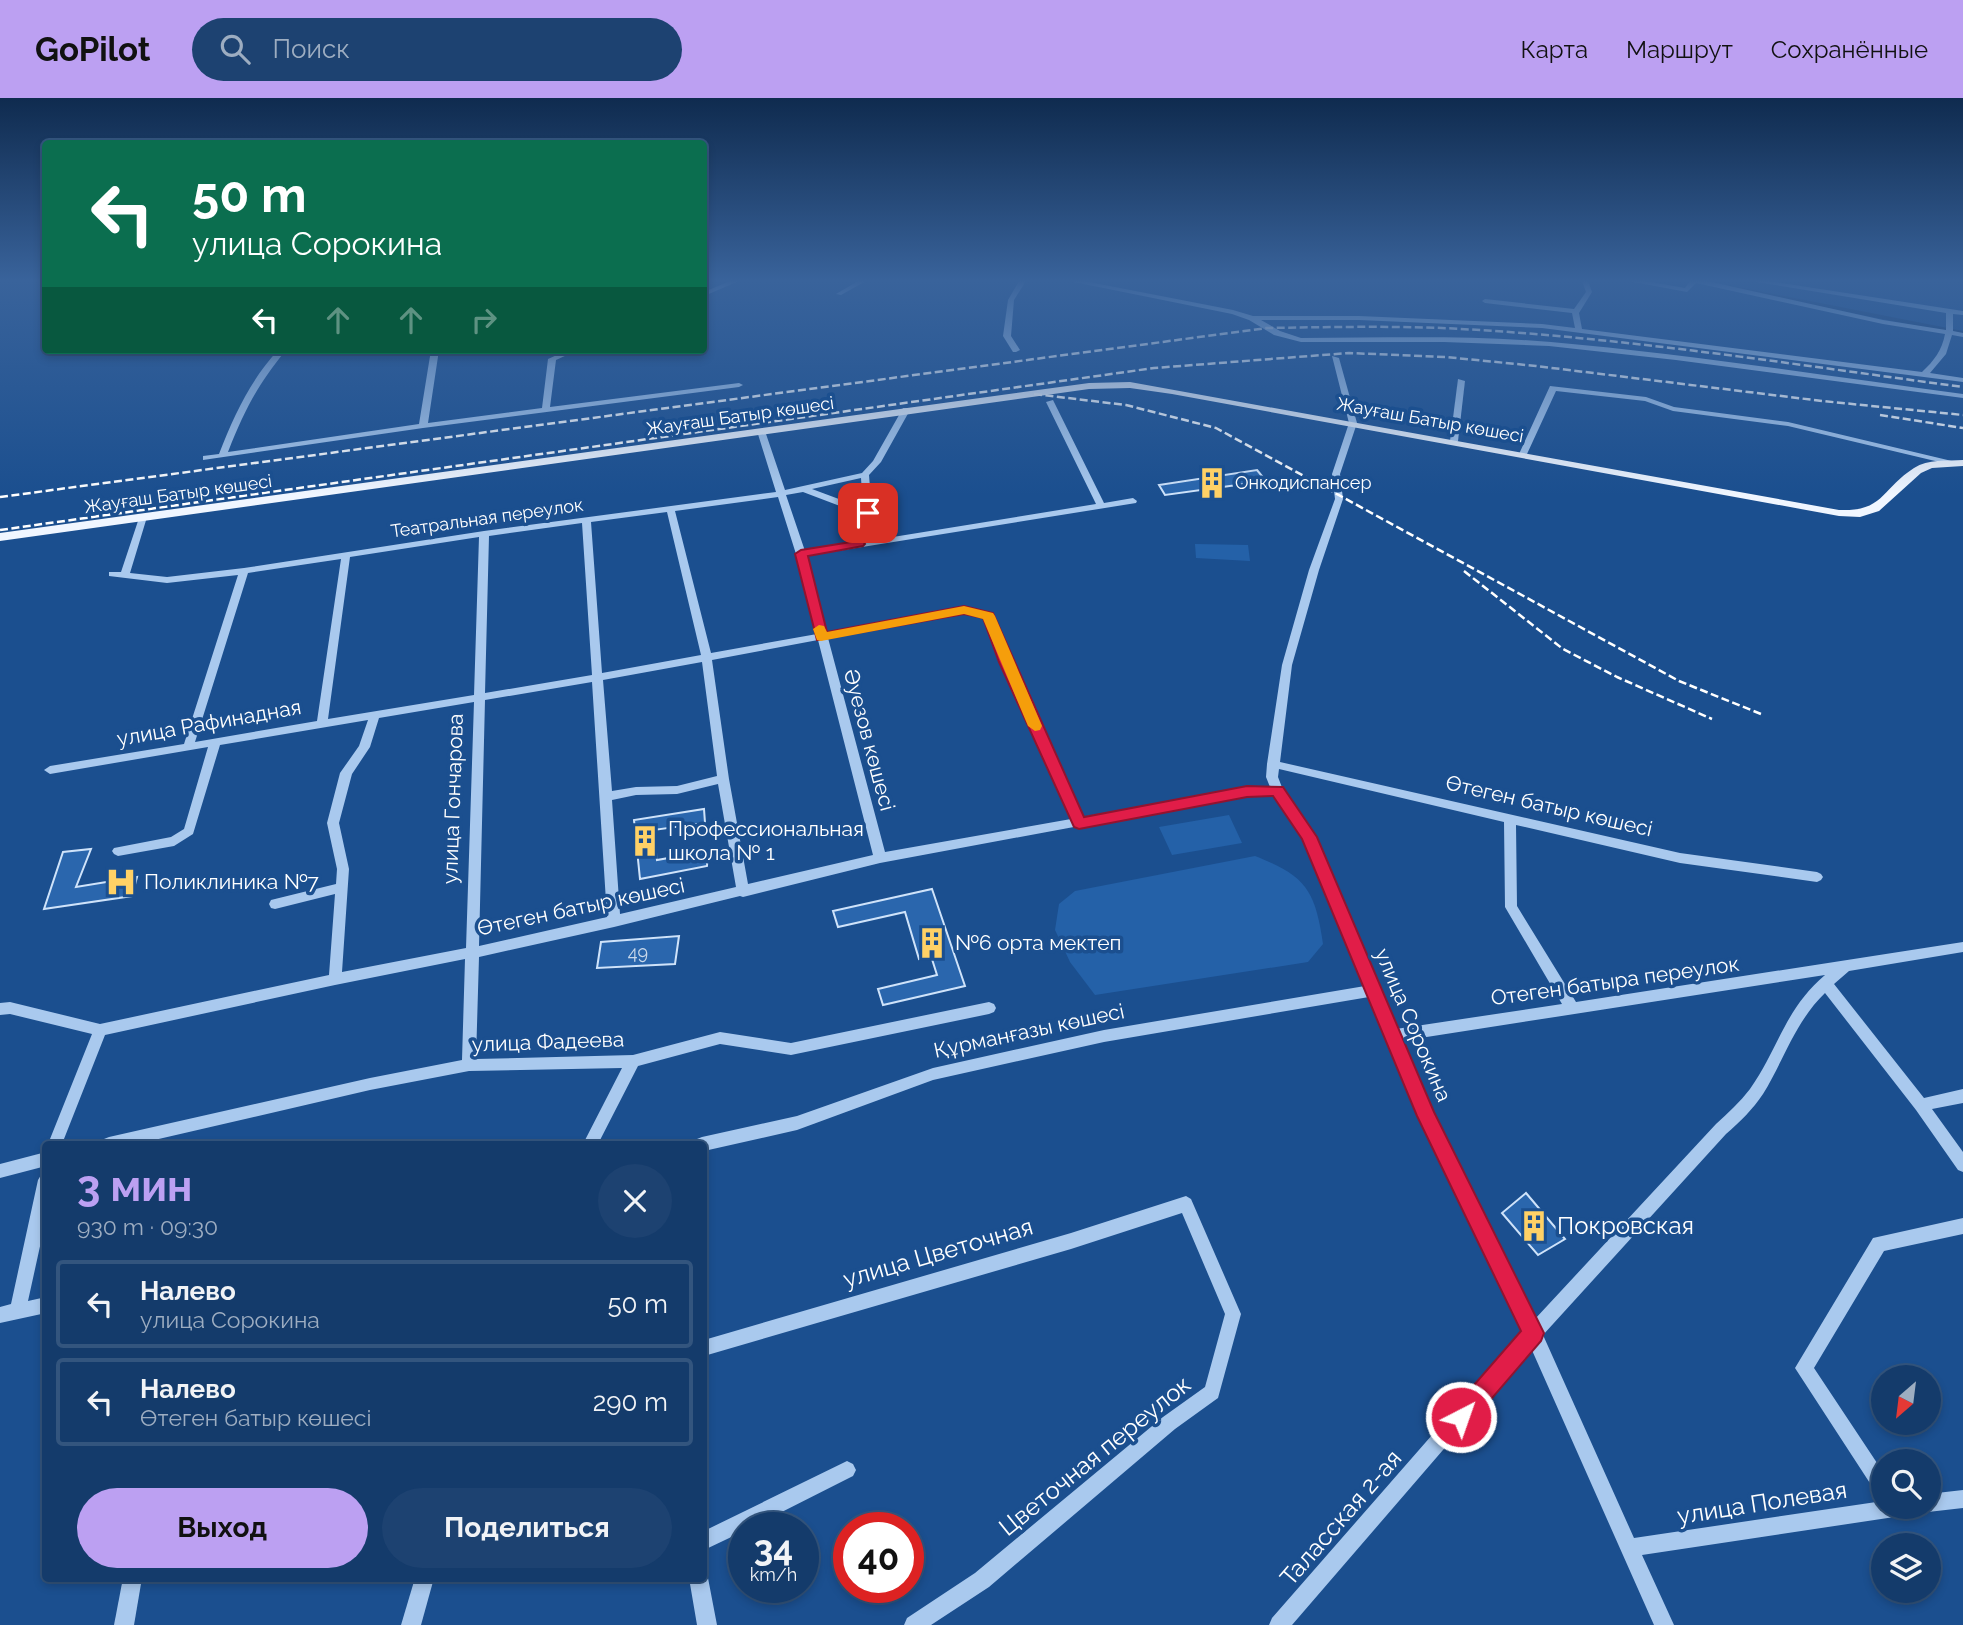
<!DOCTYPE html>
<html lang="ru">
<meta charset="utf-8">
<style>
:root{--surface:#143b6b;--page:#1d4271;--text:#f1f3f6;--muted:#9dadc1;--line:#33557e;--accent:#bca0f2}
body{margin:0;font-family:Raleway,sans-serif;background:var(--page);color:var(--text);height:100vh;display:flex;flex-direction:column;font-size:26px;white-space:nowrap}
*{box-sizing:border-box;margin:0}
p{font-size:23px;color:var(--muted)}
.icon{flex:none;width:38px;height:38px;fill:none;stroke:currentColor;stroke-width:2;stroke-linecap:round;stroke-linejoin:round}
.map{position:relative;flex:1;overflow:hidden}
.panel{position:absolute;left:42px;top:1043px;width:665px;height:441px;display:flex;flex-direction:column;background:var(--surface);border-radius:7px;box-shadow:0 4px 10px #0003,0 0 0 2px var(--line)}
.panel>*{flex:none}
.top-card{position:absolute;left:42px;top:42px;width:665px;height:214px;border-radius:7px;box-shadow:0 4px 10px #0003,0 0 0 2px var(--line);background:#0b6e4f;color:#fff;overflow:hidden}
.needle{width:46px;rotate:208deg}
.buttons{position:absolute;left:1871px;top:1267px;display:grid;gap:14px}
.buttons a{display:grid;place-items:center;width:70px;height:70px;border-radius:50%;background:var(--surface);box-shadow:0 4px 10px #0003,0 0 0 2px var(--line);font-size:35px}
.speed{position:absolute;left:728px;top:1414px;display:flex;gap:14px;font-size:35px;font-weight:700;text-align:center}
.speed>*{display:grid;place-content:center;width:91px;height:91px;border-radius:50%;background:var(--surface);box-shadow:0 4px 10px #0003,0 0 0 2px var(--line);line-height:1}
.speed small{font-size:18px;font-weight:400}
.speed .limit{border:10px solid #d22;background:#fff;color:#111}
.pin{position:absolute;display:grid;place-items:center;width:60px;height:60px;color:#fff;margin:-30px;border-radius:14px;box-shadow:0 4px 10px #0006}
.me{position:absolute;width:77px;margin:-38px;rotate:41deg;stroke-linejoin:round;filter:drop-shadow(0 0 5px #0008)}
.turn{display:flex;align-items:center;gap:24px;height:147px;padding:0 35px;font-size:32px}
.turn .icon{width:91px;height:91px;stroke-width:2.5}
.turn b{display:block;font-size:49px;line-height:60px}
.lanes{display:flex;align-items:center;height:66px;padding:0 35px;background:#0003;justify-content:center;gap:35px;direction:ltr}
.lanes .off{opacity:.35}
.round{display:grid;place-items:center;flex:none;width:74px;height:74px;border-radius:37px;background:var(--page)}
.summary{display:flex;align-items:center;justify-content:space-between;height:119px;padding:0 35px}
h1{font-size:42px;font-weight:700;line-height:52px;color:var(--accent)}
.button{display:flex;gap:14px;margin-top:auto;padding:14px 35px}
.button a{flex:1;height:80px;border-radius:42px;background:var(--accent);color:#111;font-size:28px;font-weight:700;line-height:80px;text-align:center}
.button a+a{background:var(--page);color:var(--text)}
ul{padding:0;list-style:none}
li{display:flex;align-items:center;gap:21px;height:88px;margin:0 14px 10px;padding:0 21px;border:4px solid var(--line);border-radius:7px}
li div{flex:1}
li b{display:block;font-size:26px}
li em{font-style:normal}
header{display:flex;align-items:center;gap:42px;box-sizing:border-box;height:98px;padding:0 35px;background:var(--accent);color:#111}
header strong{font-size:33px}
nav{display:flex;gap:38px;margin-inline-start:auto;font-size:24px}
.search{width:490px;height:63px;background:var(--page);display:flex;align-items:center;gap:18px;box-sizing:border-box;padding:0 24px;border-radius:38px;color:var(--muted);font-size:26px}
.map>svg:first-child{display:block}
.green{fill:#2461a8}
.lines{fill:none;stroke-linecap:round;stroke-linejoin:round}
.canal{fill:#123a6d;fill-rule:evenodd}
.building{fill:#2a66ad;stroke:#cfe3fa;stroke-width:2}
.minor{fill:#a9c9ee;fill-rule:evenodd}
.major{fill:#f0f6ff;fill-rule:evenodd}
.rail{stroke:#fff;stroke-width:2.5;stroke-dasharray:8 3.5;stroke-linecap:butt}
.route{fill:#e11d48;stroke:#92132f;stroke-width:2}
.slow{fill:#f59e0b}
.labels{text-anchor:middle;stroke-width:7;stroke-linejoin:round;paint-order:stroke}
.far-street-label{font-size:18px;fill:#fff;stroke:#1b4f8f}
.far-poi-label{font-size:18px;fill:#fff;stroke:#1b4f8f;text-anchor:start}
.number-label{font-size:18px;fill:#cad9ea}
.street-label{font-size:21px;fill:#fff;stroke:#1b4f8f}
.poi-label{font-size:21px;fill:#fff;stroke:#1b4f8f;text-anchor:start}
.near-poi-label{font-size:24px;fill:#fff;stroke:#1b4f8f;text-anchor:start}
.near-street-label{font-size:24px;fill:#fff;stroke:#1b4f8f}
</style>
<header>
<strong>GoPilot</strong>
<div class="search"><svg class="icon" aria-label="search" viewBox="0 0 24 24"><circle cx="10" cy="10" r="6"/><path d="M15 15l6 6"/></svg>Поиск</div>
<nav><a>Карта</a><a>Маршрут</a><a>Сохранённые</a></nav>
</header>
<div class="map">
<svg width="1963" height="1527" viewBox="0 0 1963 1527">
<rect width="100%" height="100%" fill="#1b4f8f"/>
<!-- green -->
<g class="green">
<polygon points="1195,446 1248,447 1250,463 1196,460"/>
<polygon points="1229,717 1242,745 1172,757 1159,729"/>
<path d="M1255 758C1306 778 1315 792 1323 846L1308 864 1095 897 1070 864 1055 832 1059 806 1075 793Z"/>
</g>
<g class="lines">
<!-- canal -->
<polygon class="canal" points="1728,187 1963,233 1963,237 1731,191 1727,189"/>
</g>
<!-- building -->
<g class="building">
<polygon points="1257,372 1266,383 1165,397 1159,387"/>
<polygon points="704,711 705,725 653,732 657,762 708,753 707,768 640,781 634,722"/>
<polygon points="91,751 76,789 137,779 132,798 44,811 63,754"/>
<polygon points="932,791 965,888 883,907 878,891 937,877 931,858 919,861 905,814 838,829 833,813"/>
<polygon points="679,838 675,866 597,870 601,844"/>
<polygon points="1526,1095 1565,1141 1538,1157 1502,1115"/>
</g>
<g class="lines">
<!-- minor -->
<g class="minor">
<polygon points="730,183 739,183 704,198 704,194"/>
<polygon points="858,183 866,183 841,197 836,196"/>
<polygon points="1019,183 1026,183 1014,202 1011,238 1020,252 1016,254 1013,254 1003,238 1008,202"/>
<path d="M1069 183H1084L1233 212 1253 218H1359L1542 226 1575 230 1572 215 1485 205 1482 203 1485 201 1574 211 1586 194 1582 183H1588L1592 194 1579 215 1582 231 1922 274C1934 263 1942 252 1945 236L1883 226 1696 185 1687 194 1628 183H1645L1685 190 1690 183H1707L1883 222 1946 232V215L1751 183H1769L1963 213V217L1953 216V233L1963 235V239L1952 237 1946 256 1930 275 1963 280V284L1542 230 1359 222H1261L1280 233 1301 240C1384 240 1469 237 1551 244 1689 256 1826 278 1963 296V300L1676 262 1549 248 1444 244H1301L1274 237 1249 222 1232 216Z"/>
<path d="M278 252H286C257 288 245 311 228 354L419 326 431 252H439L428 325 542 310 548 261 568 252H578L556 262 550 309 739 285 743 287 739 289 423 330 203 362V358L219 356C234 317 250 283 278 252Z"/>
<path d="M1332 258 1339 260 1357 325 1340 376 1343 401 1319 472 1292 567 1280 664 1680 755 1817 774 1821 776 1823 779 1821 782 1817 784 1680 765 1516 727 1517 808 1576 904 1963 844V854L1849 873 1834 886 1924 1000 1963 991V1005L1932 1011 1963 1054V1074L1958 1072 1916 1012 1825 895C1795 924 1784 962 1763 996 1753 1011 1740 1024 1726 1036L1543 1237 1634 1440 1883 1403V1409H1910L1908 1416 1901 1418 1642 1457 1674 1527H1654L1531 1250 1292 1527H1269L1272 1520 1523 1233 1421 1024 1369 899 1104 944 933 982 797 1032 704 1053V1046H695L697 1041 702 1039 797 1018 933 970 1104 932 1365 888 1304 740 1275 697H1246L880 765 743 799 740 798 614 829 479 859 476 961 633 957 720 934 791 945 989 904 994 906 996 910 994 914 989 916 791 957 720 946 638 968 598 1046H583L622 970 469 973 370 992 137 1046H102L104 1041 109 1039 370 980 462 962 465 861 335 887 105 937 62 1046H48L92 936 10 916 0 917V905L10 904 100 926 329 877 335 796 275 811 271 810 269 806 271 802 275 801 336 786 337 771 327 725 340 675 359 648 368 622 220 647 193 736 174 748 118 758 114 756 112 753 114 750 171 739 184 731 208 649 50 676 44 672 50 668 184 646 238 477 167 485 109 478V474H121L140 417 147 419 130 475 167 479 244 470 484 433 776 394 757 333 761 331 765 333 785 392 862 375 873 363 903 310H909L910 312 881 364 869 377 872 415 859 429 858 438 862 444 1096 406 1046 304 1053 302 1104 405 1133 400 1137 403 1136 405 806 458 826 534 964 509 992 516 1011 564 1082 719 1246 689H1270L1266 679 1267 666 1282 567 1309 472 1335 401 1332 376 1349 325ZM861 380 863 410 812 391ZM803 394 861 416 850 428 848 438 853 445 805 453 786 397ZM778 399 796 456 817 536 711 555 675 413ZM667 414 701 557 602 575 591 424ZM582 425 592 577 485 595 489 438ZM479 439 474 597 328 621 350 459ZM341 461 317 623 195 644 248 475ZM964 515 984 520 1001 564 1071 721 885 754 828 540ZM818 542 873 757 748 786 729 681 712 562ZM702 564 717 678 677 688 636 689 612 693 603 582ZM592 584 607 819 479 848 485 602ZM474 604 466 850 342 874 349 771 339 725 352 676 370 649 379 620ZM1279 671 1504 724 1505 809 1562 906 1396 931 1315 739 1283 692 1278 679ZM718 686 736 789 620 816 612 702 636 697 677 696ZM1825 877C1784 912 1779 950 1750 991 1740 1004 1728 1015 1716 1026L1535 1221 1432 1016 1401 943Z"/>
<polygon points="1458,281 1465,283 1458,343 1454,345 1450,343"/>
<polygon points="1550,288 1646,299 1674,309 1788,324 1956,364 1952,367 1788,328 1673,313 1645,303 1556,293 1527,356 1520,358 1519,356"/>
<polygon points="46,1054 46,1068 0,1080 0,1066"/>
<polygon points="46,1075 46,1121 28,1203 46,1199 46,1215 0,1225 0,1209 11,1206 38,1082 41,1077"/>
<polygon points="1186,1098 1191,1101 1241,1216 1218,1300 1175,1331 989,1489 931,1527 904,1527 907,1520 975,1475 1163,1319 1205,1289 1225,1216 1182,1115 1071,1151 704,1258 704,1242 1071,1135"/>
<polygon points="1963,1120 1963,1136 1884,1153 1814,1270 1883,1374 1883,1399 1877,1396 1795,1270 1873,1140"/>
<polygon points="847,1363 853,1366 856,1372 853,1378 750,1430 744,1430 744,1433 704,1452 704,1433"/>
<polygon points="1963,1392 1963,1410 1928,1414 1922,1411 1920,1409 1928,1409 1928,1396"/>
<polygon points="704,1473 708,1480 717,1527 697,1527 689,1480 704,1480"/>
<polygon points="123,1480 142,1480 134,1527 114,1527"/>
<polygon points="415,1480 434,1480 421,1527 401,1527"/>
</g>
<!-- major -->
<path class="major" d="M1130 284 1839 412C1884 414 1881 391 1914 370 1928 361 1947 363 1963 362V368L1932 370 1921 375 1879 413 1860 419 1839 418 1172 296 1130 290 1089 291 0 443V435L1089 285Z"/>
<!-- rail -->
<g class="rail">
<polyline points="1034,296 1126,307 1216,330 1679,583 1761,616"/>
<polyline points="1880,317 1963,330"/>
<path d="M0 399 1267 230C1325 229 1384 228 1442 230 1616 238 1790 266 1963 289"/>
<polyline points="0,432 1154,270 1349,255 1446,259 1536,268 1822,303 1963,317"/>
<polyline points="1464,473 1563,551 1617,579 1712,621"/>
</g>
</g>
<!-- sky -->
<linearGradient id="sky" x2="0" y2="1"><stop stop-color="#0f2b4f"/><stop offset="0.46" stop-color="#39639b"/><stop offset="1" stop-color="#39639b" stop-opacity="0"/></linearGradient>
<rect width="1963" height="397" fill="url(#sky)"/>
<!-- route -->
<polygon class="route" points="868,412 874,415 870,422 860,430 859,438 865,446 863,448 808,458 827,534 964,508 993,515 1084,719 1247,688 1283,689 1317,739 1434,1014 1544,1235 1541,1243 1469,1327 1461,1330 1453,1327 1449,1319 1453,1311 1521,1233 1417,1018 1302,741 1273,698 1247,699 1079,731 1074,729 999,564 983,520 964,516 817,542 795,456 801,452 851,444 847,438 849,428"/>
<!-- slow -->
<polygon class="slow" points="964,508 993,515 995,518 1042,628 1040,632 1035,633 1028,628 983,521 964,516 821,543 817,542 813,531 819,527 824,528 827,534"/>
<!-- icons -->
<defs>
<symbol id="building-bare" viewBox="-9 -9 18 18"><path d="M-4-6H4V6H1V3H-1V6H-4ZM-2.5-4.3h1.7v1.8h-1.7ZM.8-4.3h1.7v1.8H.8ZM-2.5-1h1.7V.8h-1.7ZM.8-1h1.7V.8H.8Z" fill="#ffd166" stroke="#1b4f8f" stroke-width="2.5" paint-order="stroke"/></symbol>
<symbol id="hospital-bare" viewBox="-9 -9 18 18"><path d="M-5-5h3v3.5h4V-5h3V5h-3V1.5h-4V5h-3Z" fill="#ffd166" stroke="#1b4f8f" stroke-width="2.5" paint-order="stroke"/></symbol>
</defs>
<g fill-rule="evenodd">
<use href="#building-bare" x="1190" y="363" width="44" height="44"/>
<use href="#building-bare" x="623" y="721" width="44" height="44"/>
<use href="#hospital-bare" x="99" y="762" width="44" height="44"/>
<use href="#building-bare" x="910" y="823" width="44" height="44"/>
<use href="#building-bare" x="1512" y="1106" width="44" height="44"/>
</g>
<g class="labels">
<!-- far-street labels -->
<g class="far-street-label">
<text transform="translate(740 318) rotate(-8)" y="6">Жауғаш Батыр көшесі</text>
<text transform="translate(1430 322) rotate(10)" y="6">Жауғаш Батыр көшесі</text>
<text transform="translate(178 396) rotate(-8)" y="6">Жауғаш Батыр көшесі</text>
<text transform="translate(487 420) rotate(-8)" y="6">Театральная переулок</text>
</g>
<!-- far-poi labels -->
<g class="far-poi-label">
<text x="1235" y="391">Онкодиспансер</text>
</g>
<!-- number labels -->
<g class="number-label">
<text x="638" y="861">49</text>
</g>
<!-- street labels -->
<g class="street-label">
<text transform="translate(209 625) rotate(-10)" y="7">улица Рафинадная</text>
<text transform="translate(869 642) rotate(75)" y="7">Әуезов көшесі</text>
<text transform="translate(453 701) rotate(-88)" y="7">улица Гончарова</text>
<text transform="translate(1549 708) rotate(13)" y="7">Өтеген батыр көшесі</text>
<text transform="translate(581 809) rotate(-12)" y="7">Өтеген батыр көшесі</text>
<text transform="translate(1615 883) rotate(-8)" y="7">Отеген батыра переулок</text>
<text transform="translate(1413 927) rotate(67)" y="7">улица Сорокина</text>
<text transform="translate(1029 933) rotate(-12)" y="7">Құрманғазы көшесі</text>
<text transform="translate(548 944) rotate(-2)" y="7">улица Фадеева</text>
</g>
<!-- poi labels -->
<g class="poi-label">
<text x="668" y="738">Профессиональная<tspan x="668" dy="24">школа № 1</tspan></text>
<text x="144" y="791">Поликлиника №7</text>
<text x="955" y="852">№6 орта мектеп</text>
</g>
<!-- near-poi labels -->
<g class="near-poi-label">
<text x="1557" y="1136">Покровская</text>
</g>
<!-- near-street labels -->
<g class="near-street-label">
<text transform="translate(938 1155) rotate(-16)" y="8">улица Цветочная</text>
<text transform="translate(1095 1358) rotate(-39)" y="8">Цветочная переулок</text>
<text transform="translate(1762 1405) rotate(-9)" y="8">улица Полевая</text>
<text transform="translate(1341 1420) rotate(-49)" y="8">Таласская 2-ая</text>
</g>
</g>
</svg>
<div class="buttons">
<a><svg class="needle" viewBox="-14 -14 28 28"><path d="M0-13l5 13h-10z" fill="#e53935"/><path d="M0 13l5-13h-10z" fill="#9dadc1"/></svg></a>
<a><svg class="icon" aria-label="search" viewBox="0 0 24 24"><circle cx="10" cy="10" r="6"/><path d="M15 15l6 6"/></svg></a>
<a><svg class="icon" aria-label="layers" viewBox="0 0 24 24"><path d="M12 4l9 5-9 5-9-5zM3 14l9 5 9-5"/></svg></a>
</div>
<div class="speed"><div>34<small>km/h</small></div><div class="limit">40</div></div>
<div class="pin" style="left:868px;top:415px;background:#d93025"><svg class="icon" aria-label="arrive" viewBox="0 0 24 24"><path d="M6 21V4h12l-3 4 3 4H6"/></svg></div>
<svg class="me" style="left:1461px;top:1319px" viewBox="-20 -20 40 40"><circle r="17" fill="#e11d48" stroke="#fff" stroke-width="3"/><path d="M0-11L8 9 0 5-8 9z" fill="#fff"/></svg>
<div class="top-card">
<div class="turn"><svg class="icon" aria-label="left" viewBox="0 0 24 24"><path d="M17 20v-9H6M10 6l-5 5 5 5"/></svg><div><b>50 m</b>улица Сорокина</div></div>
<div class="lanes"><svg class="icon" aria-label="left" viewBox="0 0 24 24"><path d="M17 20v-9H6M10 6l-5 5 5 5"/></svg><svg class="icon off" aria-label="ahead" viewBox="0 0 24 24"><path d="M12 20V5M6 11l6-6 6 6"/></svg><svg class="icon off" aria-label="ahead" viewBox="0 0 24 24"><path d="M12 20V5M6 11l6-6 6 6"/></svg><svg class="icon off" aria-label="right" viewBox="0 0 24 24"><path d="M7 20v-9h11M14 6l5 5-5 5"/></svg></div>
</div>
<section class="panel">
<div class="summary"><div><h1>3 мин</h1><p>930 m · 09:30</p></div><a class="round"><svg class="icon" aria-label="close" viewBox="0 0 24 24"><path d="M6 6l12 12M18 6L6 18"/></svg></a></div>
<ul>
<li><svg class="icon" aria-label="left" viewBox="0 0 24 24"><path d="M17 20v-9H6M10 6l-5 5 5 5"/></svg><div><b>Налево</b><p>улица Сорокина</p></div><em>50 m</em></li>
<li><svg class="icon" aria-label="left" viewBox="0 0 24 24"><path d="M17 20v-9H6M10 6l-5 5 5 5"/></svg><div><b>Налево</b><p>Өтеген батыр көшесі</p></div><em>290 m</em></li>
</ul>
<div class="button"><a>Выход</a><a>Поделиться</a></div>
</section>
</div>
